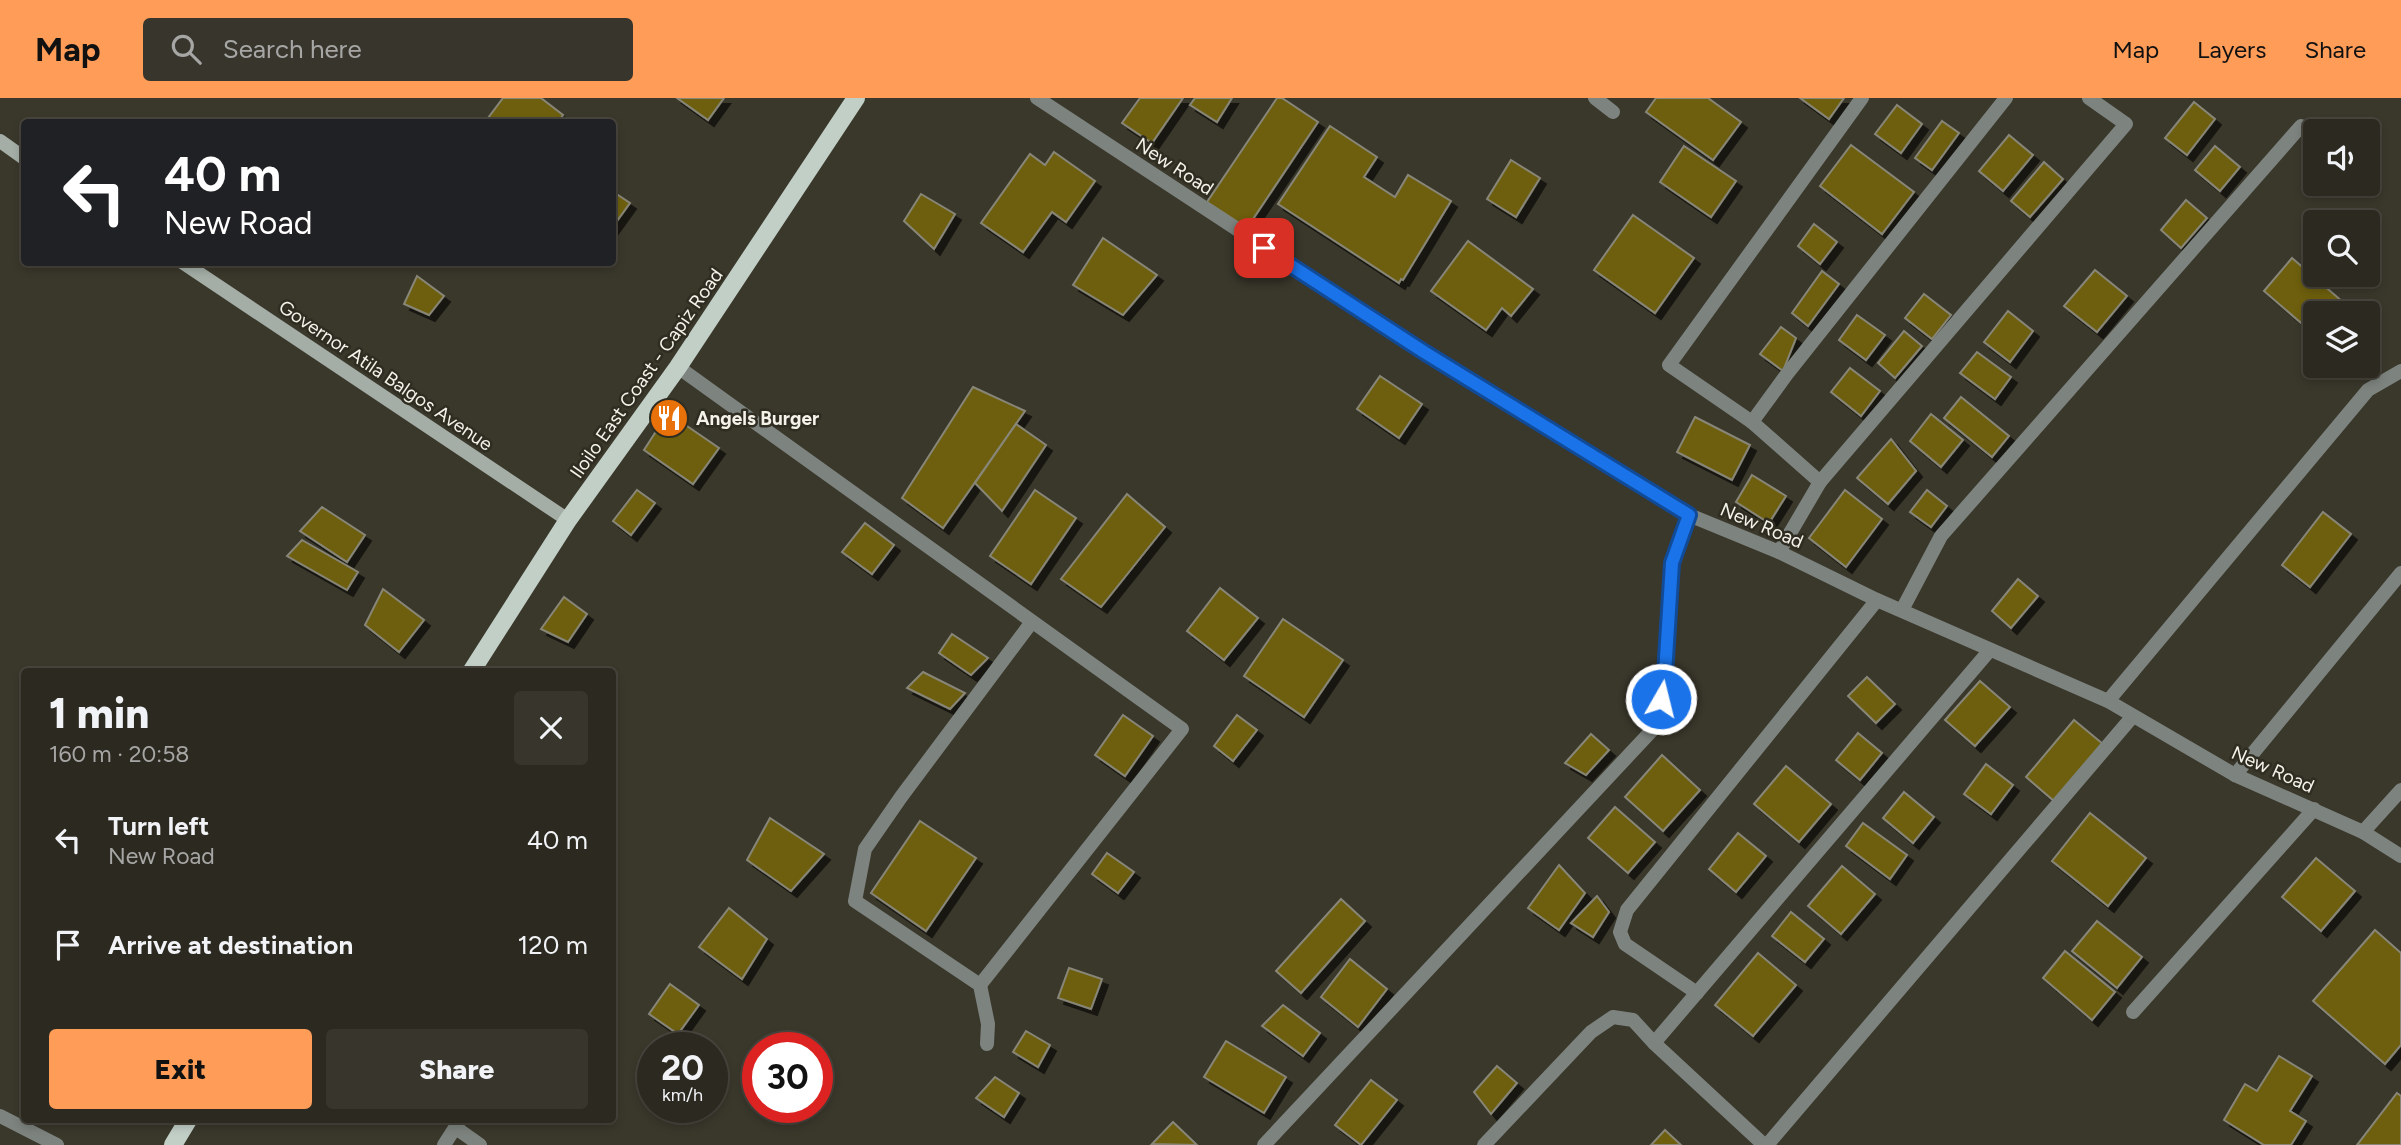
<!DOCTYPE html>
<meta charset="utf-8">
<style>
:root{--surface:#2c2920;--page:#38352d;--text:#f1f3f6;--muted:#a6a6a5;--line:#48453e;--accent:#fe9c58}
body{margin:0;font-family:Figtree,sans-serif;background:var(--page);color:var(--text);height:100vh;display:flex;flex-direction:column;font-size:26px;white-space:nowrap}
*{box-sizing:border-box;margin:0}
p{font-size:23px;color:var(--muted)}
.icon{flex:none;width:38px;height:38px;fill:none;stroke:currentColor;stroke-width:2;stroke-linecap:round;stroke-linejoin:round}
.map{position:relative;flex:1;overflow:hidden}
.panel{position:absolute;left:21px;top:570px;width:595px;height:455px;display:flex;flex-direction:column;background:var(--surface);border-radius:7px;box-shadow:0 4px 10px #0003,0 0 0 2px var(--line)}
.panel>*{flex:none}
.hud{position:absolute;left:21px;top:21px;width:595px;height:147px;border-radius:7px;box-shadow:0 4px 10px #0003,0 0 0 2px var(--line);background:#202124;color:#fff;overflow:hidden}
.buttons{position:absolute;left:2303px;top:21px;display:grid;gap:14px}
.buttons a{display:grid;place-items:center;width:77px;height:77px;border-radius:7px;background:var(--surface);box-shadow:0 4px 10px #0003,0 0 0 2px var(--line);font-size:35px}
.speed{position:absolute;left:637px;top:934px;display:flex;gap:14px;font-size:35px;font-weight:700;text-align:center}
.speed>*{display:grid;place-content:center;width:91px;height:91px;border-radius:50%;background:var(--surface);box-shadow:0 4px 10px #0003,0 0 0 2px var(--line);line-height:1}
.speed small{font-size:18px;font-weight:400}
.speed .limit{border:10px solid #d22;background:#fff;color:#111}
.pin{position:absolute;display:grid;place-items:center;width:60px;height:60px;color:#fff;margin:-30px;border-radius:14px;box-shadow:0 4px 10px #0006}
.me{position:absolute;width:77px;margin:-38px;rotate:8deg;stroke-linejoin:round;filter:drop-shadow(0 0 5px #0008)}
.turn{display:flex;align-items:center;gap:24px;height:147px;padding:0 28px;font-size:32px}
.turn .icon{width:91px;height:91px;stroke-width:2.5}
.turn b{display:block;font-size:49px;line-height:60px}
.round{display:grid;place-items:center;flex:none;width:74px;height:74px;border-radius:7px;background:var(--page)}
.head{display:flex;align-items:center;justify-content:space-between;height:119px;padding:0 28px}
h1{font-size:42px;font-weight:800;line-height:52px}
.action{display:flex;gap:14px;margin-top:auto;padding:14px 28px}
.action a{flex:1;height:80px;border-radius:7px;background:var(--accent);color:#111;font-size:28px;font-weight:800;line-height:80px;text-align:center}
.action a+a{background:var(--page);color:var(--text)}
ul{padding:0;list-style:none}
li{display:flex;align-items:center;gap:21px;height:105px;padding:0 28px}
li div{flex:1}
li b{display:block;font-size:26px}
li em{font-style:normal}
header{display:flex;align-items:center;gap:42px;box-sizing:border-box;height:98px;padding:0 35px;background:var(--accent);color:#111}
header strong{font-size:33px}
nav{display:flex;gap:38px;margin-inline-start:auto;font-size:24px}
.search{width:490px;height:63px;background:var(--page);display:flex;align-items:center;gap:18px;box-sizing:border-box;padding:0 24px;border-radius:7px;color:var(--muted);font-size:26px}
.map>svg:first-child{display:block}
.building{fill:#6d5f10;stroke:#888677;stroke-width:2;filter:url(#shadow)}
.lines{fill:none;stroke-linecap:round;stroke-linejoin:round}
.minor{stroke:#7d837f;stroke-width:14}
.tertiary{stroke:#7d837f;stroke-width:14}
.secondary{stroke:#a4aea7;stroke-width:14}
.primary{stroke:#c2cfc7;stroke-width:18}
.route-casing{stroke:#114b97;stroke-width:18}
.route{stroke:#1a73e8;stroke-width:12}
.labels{text-anchor:middle;stroke-width:5;stroke-linejoin:round;paint-order:stroke}
.street-label{font-size:19px;fill:#f4f3ea;stroke:#2f2d21}
.poi-label{font-size:19px;font-weight:bold;fill:#f4f3ea;stroke:#2f2d21;text-anchor:start}
</style>
<header>
<strong>Map</strong>
<div class="search"><svg class="icon" aria-label="search" viewBox="0 0 24 24"><circle cx="10" cy="10" r="6"/><path d="M15 15l6 6"/></svg>Search here</div>
<nav><a>Map</a><a>Layers</a><a>Share</a></nav>
</header>
<div class="map">
<svg width="2401" height="1047" viewBox="0 0 2401 1047">
<defs>
<filter id="shadow"><feDropShadow dx="6" dy="6" stdDeviation="0" flood-color="#0009"/></filter>
</defs>
<rect width="100%" height="100%" fill="#3a372b"/>
<!-- building -->
<g class="building">
<polygon points="503,0 541,0 563,17 558,24 485,24"/>
<polygon points="677,0 724,0 708,22"/>
<polygon points="1140,0 1183,0 1152,45 1122,25"/>
<polygon points="1195,0 1232,0 1217,24 1190,7"/>
<polygon points="1277,0 1282,0 1318,24 1247,130 1207,104"/>
<polygon points="1656,0 1708,0 1741,24 1713,62 1646,14"/>
<polygon points="1800,0 1844,0 1829,21"/>
<polygon points="2194,4 2215,21 2187,57 2165,40"/>
<polygon points="1897,7 1922,26 1901,55 1875,36"/>
<polygon points="1942,23 1959,35 1932,72 1915,60"/>
<polygon points="1330,28 1377,59 1364,79 1395,99 1408,77 1451,103 1403,182 1401,181 1399,185 1278,106"/>
<polygon points="2009,37 2033,57 2003,93 1979,73"/>
<polygon points="1851,47 1914,94 1882,136 1820,88"/>
<polygon points="1684,48 1736,83 1711,119 1660,84"/>
<polygon points="2215,48 2240,69 2220,93 2195,72"/>
<polygon points="1054,54 1095,83 1066,124 1052,114 1023,154 981,125 1030,56 1045,67"/>
<polygon points="1511,62 1540,80 1516,119 1487,101"/>
<polygon points="2044,64 2063,81 2030,119 2011,103"/>
<polygon points="612,93 630,105 612,130"/>
<polygon points="921,96 955,116 934,151 904,123"/>
<polygon points="2186,102 2207,120 2181,150 2161,132"/>
<polygon points="1633,117 1694,160 1655,215 1594,172"/>
<polygon points="1814,126 1837,144 1820,166 1798,148"/>
<polygon points="1103,140 1157,177 1123,217 1073,187"/>
<polygon points="1468,143 1533,191 1511,218 1502,210 1486,232 1431,193"/>
<polygon points="2292,160 2351,211 2347,215 2315,215 2315,237 2264,193"/>
<polygon points="2095,172 2127,198 2097,234 2064,208"/>
<polygon points="1822,173 1839,186 1808,228 1792,215"/>
<polygon points="417,178 444,198 429,217 404,206"/>
<polygon points="1924,196 1951,217 1932,241 1905,220"/>
<polygon points="2008,213 2033,233 2010,264 1984,244"/>
<polygon points="1857,217 1885,237 1866,262 1839,242"/>
<polygon points="1781,229 1796,240 1783,273 1760,256"/>
<polygon points="1904,233 1922,248 1895,280 1878,265"/>
<polygon points="1977,254 2011,279 1995,301 1960,275"/>
<polygon points="1850,270 1880,293 1861,318 1831,294"/>
<polygon points="1380,278 1422,306 1399,340 1357,311"/>
<polygon points="973,289 1025,313 943,430 902,400"/>
<polygon points="1961,299 2009,338 1992,359 1944,320"/>
<polygon points="668,315 719,350 693,386 644,352"/>
<polygon points="1931,316 1963,342 1941,369 1910,343"/>
<polygon points="1695,319 1750,347 1732,382 1677,354"/>
<polygon points="1016,326 1046,347 1002,413 975,385"/>
<polygon points="1891,341 1916,373 1888,406 1857,380"/>
<polygon points="1752,377 1786,398 1769,425 1736,404"/>
<polygon points="637,392 655,405 631,437 613,423"/>
<polygon points="1035,392 1076,420 1031,486 990,458"/>
<polygon points="1845,392 1882,421 1846,469 1809,440"/>
<polygon points="1927,392 1947,408 1931,429 1910,414"/>
<polygon points="1127,396 1165,429 1101,509 1061,481"/>
<polygon points="322,409 365,437 347,464 300,433"/>
<polygon points="2323,414 2351,436 2310,489 2282,467"/>
<polygon points="865,425 894,447 872,476 842,454"/>
<polygon points="302,442 358,474 347,492 287,458"/>
<polygon points="2018,481 2038,498 2011,530 1992,513"/>
<polygon points="1220,490 1258,520 1224,562 1187,533"/>
<polygon points="383,491 424,522 399,554 365,527"/>
<polygon points="564,499 587,516 568,544 541,531"/>
<polygon points="1283,521 1343,562 1304,619 1244,578"/>
<polygon points="952,536 988,560 971,577 939,555"/>
<polygon points="923,574 965,595 950,611 907,590"/>
<polygon points="1867,579 1895,606 1876,625 1848,598"/>
<polygon points="1980,583 2010,609 1975,648 1945,622"/>
<polygon points="1123,617 1153,638 1125,678 1095,657"/>
<polygon points="1237,617 1257,632 1233,663 1214,648"/>
<polygon points="2074,622 2103,646 2054,703 2026,679"/>
<polygon points="1858,635 1882,655 1860,682 1836,662"/>
<polygon points="1591,636 1609,652 1586,677 1565,665"/>
<polygon points="1662,657 1700,692 1663,733 1625,699"/>
<polygon points="1986,666 2013,687 1991,716 1964,696"/>
<polygon points="1786,668 1831,706 1799,744 1754,706"/>
<polygon points="1904,694 1934,719 1913,745 1883,720"/>
<polygon points="1615,709 1655,744 1628,775 1588,740"/>
<polygon points="2090,715 2146,760 2108,808 2052,763"/>
<polygon points="770,720 824,756 791,793 747,762"/>
<polygon points="920,723 976,760 926,833 871,795"/>
<polygon points="1863,725 1907,757 1890,781 1846,748"/>
<polygon points="1738,735 1766,758 1736,794 1709,771"/>
<polygon points="1107,755 1134,774 1118,795 1092,776"/>
<polygon points="2316,760 2355,793 2321,833 2282,799"/>
<polygon points="1559,767 1585,795 1559,832 1528,810"/>
<polygon points="1842,768 1875,796 1841,836 1808,808"/>
<polygon points="1597,798 1609,814 1593,839 1571,825"/>
<polygon points="1341,801 1365,823 1301,895 1276,873"/>
<polygon points="729,810 767,841 742,881 699,849"/>
<polygon points="1791,814 1824,841 1805,864 1772,838"/>
<polygon points="2097,823 2142,859 2117,890 2072,853"/>
<polygon points="2375,832 2401,855 2401,947 2385,966 2313,903"/>
<polygon points="2065,853 2115,894 2092,922 2043,880"/>
<polygon points="1758,855 1796,887 1753,938 1715,907"/>
<polygon points="1350,861 1387,891 1358,929 1321,899"/>
<polygon points="1069,870 1102,881 1091,911 1058,900"/>
<polygon points="670,886 699,907 678,936 649,916"/>
<polygon points="1283,907 1320,935 1303,958 1262,928"/>
<polygon points="1026,933 1050,947 1038,969 1013,954"/>
<polygon points="1226,943 1286,979 1264,1015 1204,979"/>
<polygon points="2279,958 2312,978 2290,1013 2306,1023 2291,1047 2264,1047 2224,1022 2245,986 2257,993"/>
<polygon points="1497,968 1517,985 1491,1016 1474,994"/>
<polygon points="995,979 1019,995 1004,1019 976,1000"/>
<polygon points="1371,982 1397,1002 1361,1047 1335,1027"/>
<polygon points="2397,995 2401,998 2401,1047 2357,1047"/>
<polygon points="1173,1024 1197,1047 1152,1046"/>
<polygon points="1665,1032 1681,1047 1651,1047"/>
</g>
<g class="lines">
<!-- minor -->
<g class="minor">
<polyline points="1595,0 1613,14"/>
<polyline points="678,269 1182,631 980,887"/>
<polyline points="1752,324 1787,276 2006,0"/>
<polyline points="1820,384 1752,324 1669,267 1862,0"/>
<polyline points="1779,454 1820,384 2126,26 2089,0"/>
<polyline points="1902,512 1941,438 2301,28"/>
<polyline points="2108,603 2368,292 2401,273"/>
<polyline points="2235,677 2401,475"/>
<polyline points="2363,734 2401,692"/>
<polyline points="1697,895 1625,846 1620,834 1627,812 1877,502"/>
<polyline points="2133,914 2314,711"/>
<polyline points="1654,945 1990,552"/>
<polyline points="987,946 988,926 980,887 855,803 865,751 901,699 1031,525"/>
<polyline points="0,1018 57,1047"/>
<polyline points="456,1030 480,1047"/>
<polyline points="444,1047 460,1022"/>
<polyline points="1264,1047 1657,627 1665,576 1672,465 1689,417"/>
<polyline points="1484,1047 1591,934 1613,919 1633,922 1654,945 1764,1047"/>
<polyline points="1767,1047 2133,618"/>
</g>
<!-- tertiary -->
<polyline class="tertiary" points="1037,0 1424,254 1689,417 1779,454 1877,502 2108,603 2235,677 2363,734 2401,758"/>
<!-- secondary -->
<g class="secondary">
<polyline points="0,43 24,60"/>
<polyline points="182,164 568,422"/>
</g>
<!-- primary -->
<g class="primary">
<polyline points="471,574 568,422 678,269 856,0"/>
<polyline points="173,1047 188,1022"/>
</g>
</g>
<g class="lines">
<defs>
<polyline id="route" points="1264,150 1424,254 1689,417 1672,465 1665,576 1661,601"/>
</defs>
<!-- route casing -->
<use href="#route" class="route-casing"/>
<!-- route -->
<use href="#route" class="route"/>
</g>
<!-- icons -->
<defs>
<symbol id="restaurant-disc" viewBox="-11 -11 22 22"><circle r="9.5" fill="#e8710a" stroke="#2f2d21"/><path d="M-5-6h1v4h1v-4h1v4h1v-4h1v5L-1.5 .5V6h-2V.5L-5-1ZM5-6V6H3V1.5H1.5Q1.5-4 5-6Z" fill="#fff"/></symbol>
</defs>
<g fill-rule="evenodd">
<use href="#restaurant-disc" x="647" y="298" width="44" height="44"/>
</g>
<g class="labels">
<!-- street labels -->
<g class="street-label">
<text transform="translate(1175 68) rotate(33)" y="7">New Road</text>
<text transform="translate(646 275) rotate(-55)" y="7">Iloilo East Coast - Capiz Road</text>
<text transform="translate(386 277) rotate(34)" y="7">Governor Atila Balgos Avenue</text>
<text transform="translate(1762 427) rotate(23)" y="7">New Road</text>
<text transform="translate(2273 671) rotate(24)" y="7">New Road</text>
</g>
<!-- poi labels -->
<g class="poi-label">
<text x="696" y="327">Angels Burger</text>
</g>
</g>
</svg>
<div class="buttons">
<a><svg class="icon" aria-label="sound" viewBox="0 0 24 24"><path d="M4 9h4l5-4v14l-5-4H4zM17 9q2 3 0 6"/></svg></a>
<a><svg class="icon" aria-label="search" viewBox="0 0 24 24"><circle cx="10" cy="10" r="6"/><path d="M15 15l6 6"/></svg></a>
<a><svg class="icon" aria-label="layers" viewBox="0 0 24 24"><path d="M12 4l9 5-9 5-9-5zM3 14l9 5 9-5"/></svg></a>
</div>
<div class="speed"><div>20<small>km/h</small></div><div class="limit">30</div></div>
<div class="pin" style="left:1264px;top:150px;background:#d93025"><svg class="icon" aria-label="arrive" viewBox="0 0 24 24"><path d="M6 21V4h12l-3 4 3 4H6"/></svg></div>
<svg class="me" style="left:1661px;top:601px" viewBox="-20 -20 40 40"><circle r="17" fill="#1a73e8" stroke="#fff" stroke-width="3"/><path d="M0-11L8 9 0 5-8 9z" fill="#fff"/></svg>
<div class="hud">
<div class="turn"><svg class="icon" aria-label="left" viewBox="0 0 24 24"><path d="M17 20v-9H6M10 6l-5 5 5 5"/></svg><div><b>40 m</b>New Road</div></div>
</div>
<section class="panel">
<div class="head"><div><h1>1 min</h1><p>160 m · 20:58</p></div><a class="round"><svg class="icon" aria-label="close" viewBox="0 0 24 24"><path d="M6 6l12 12M18 6L6 18"/></svg></a></div>
<ul>
<li><svg class="icon" aria-label="left" viewBox="0 0 24 24"><path d="M17 20v-9H6M10 6l-5 5 5 5"/></svg><div><b>Turn left</b><p>New Road</p></div><em>40 m</em></li>
<li><svg class="icon" aria-label="arrive" viewBox="0 0 24 24"><path d="M6 21V4h12l-3 4 3 4H6"/></svg><div><b>Arrive at destination</b></div><em>120 m</em></li>
</ul>
<div class="action"><a>Exit</a><a>Share</a></div>
</section>
</div>
